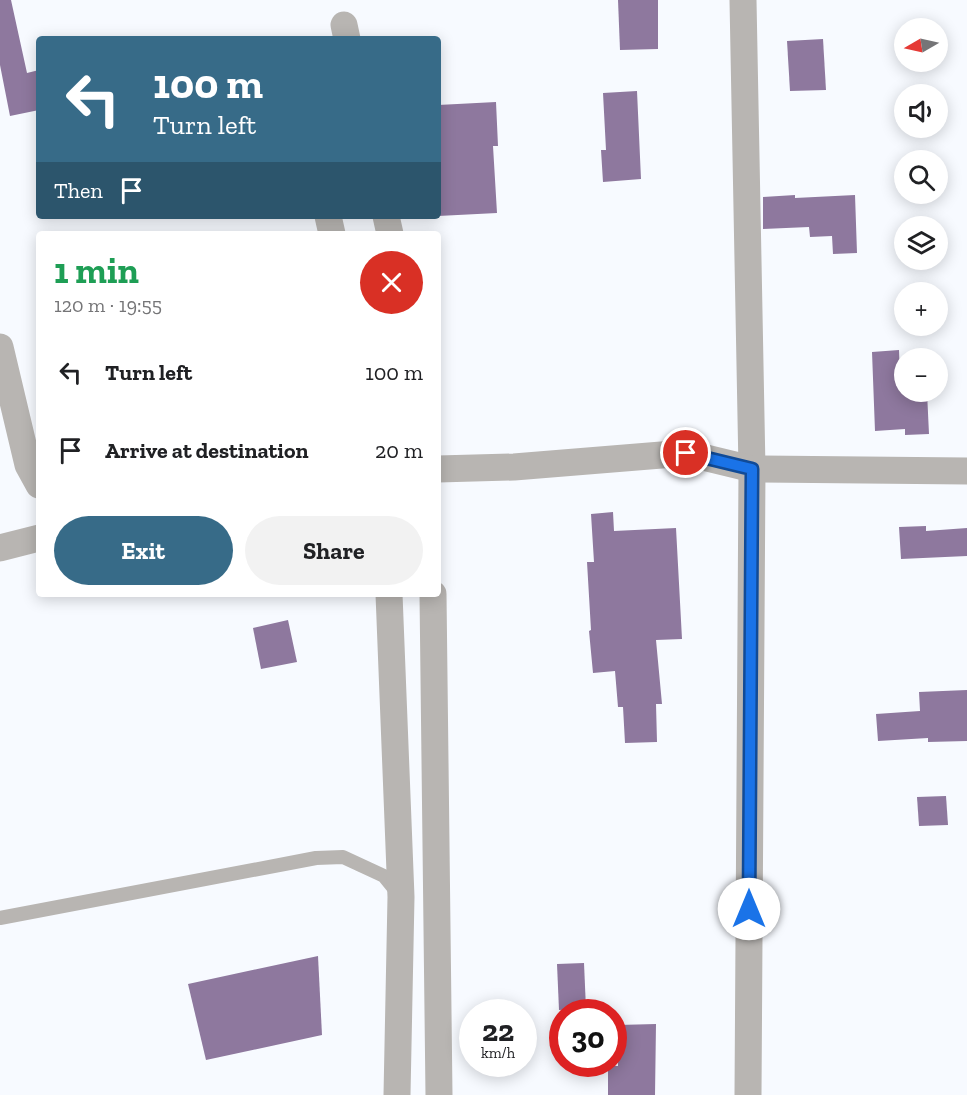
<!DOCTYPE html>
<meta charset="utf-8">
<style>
:root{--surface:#fff;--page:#f2f2f2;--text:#202124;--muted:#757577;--accent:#376b88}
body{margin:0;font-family:"Zilla Slab",serif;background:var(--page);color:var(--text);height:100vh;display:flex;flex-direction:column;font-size:22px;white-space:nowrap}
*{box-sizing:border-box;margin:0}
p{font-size:20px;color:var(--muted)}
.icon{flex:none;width:33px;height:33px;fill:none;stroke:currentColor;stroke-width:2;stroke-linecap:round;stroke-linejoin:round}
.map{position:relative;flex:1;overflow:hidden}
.details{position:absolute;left:36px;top:231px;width:405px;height:366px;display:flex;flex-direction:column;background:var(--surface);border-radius:6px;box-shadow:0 3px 15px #0003}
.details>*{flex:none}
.guide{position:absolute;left:36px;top:36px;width:405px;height:183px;border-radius:6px;box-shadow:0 3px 15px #0003;background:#376b88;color:#fff;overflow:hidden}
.needle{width:39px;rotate:261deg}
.tools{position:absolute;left:894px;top:18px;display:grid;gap:12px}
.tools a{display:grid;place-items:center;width:54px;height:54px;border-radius:50%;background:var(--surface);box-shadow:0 3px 15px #0003;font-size:30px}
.speed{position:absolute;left:459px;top:999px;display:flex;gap:12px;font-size:30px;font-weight:700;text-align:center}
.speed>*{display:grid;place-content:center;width:78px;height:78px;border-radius:50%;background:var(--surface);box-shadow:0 3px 15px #0003;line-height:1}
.speed small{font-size:15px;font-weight:400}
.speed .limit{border:9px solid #d22;background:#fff;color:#111}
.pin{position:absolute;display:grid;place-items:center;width:51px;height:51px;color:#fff;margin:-26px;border:3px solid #fff;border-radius:50%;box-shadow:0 2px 6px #0007}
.me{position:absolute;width:66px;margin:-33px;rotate:0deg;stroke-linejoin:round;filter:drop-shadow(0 0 4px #0008)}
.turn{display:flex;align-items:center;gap:21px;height:126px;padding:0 18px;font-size:27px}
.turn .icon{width:78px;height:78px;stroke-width:2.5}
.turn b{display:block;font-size:42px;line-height:51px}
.then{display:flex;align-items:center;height:57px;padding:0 18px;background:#0003;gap:12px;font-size:22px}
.round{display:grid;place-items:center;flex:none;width:63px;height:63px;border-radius:32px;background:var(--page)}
.head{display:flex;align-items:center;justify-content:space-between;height:102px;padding:0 18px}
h1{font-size:36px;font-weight:700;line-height:45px;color:#1e9e55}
.cta{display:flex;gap:12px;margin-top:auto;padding:12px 18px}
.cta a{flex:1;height:69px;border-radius:36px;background:var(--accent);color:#fff;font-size:24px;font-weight:700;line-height:69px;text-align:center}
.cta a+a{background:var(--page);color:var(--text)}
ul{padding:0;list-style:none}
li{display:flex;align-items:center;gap:18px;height:78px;padding:0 18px}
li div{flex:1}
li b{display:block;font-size:22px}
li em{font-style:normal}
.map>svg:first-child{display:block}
.building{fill:#8e789e}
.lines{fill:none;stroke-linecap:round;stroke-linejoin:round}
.service{stroke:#b8b5b2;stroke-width:14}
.minor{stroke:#b8b5b2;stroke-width:27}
.route-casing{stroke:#114b97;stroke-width:15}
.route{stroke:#1a73e8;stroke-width:10}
</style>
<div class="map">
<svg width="967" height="1095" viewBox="0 0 967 1095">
<rect width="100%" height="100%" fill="#f7faff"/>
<!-- building -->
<g class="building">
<polygon points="0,0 11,0 27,73 39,70 39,110 10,116 0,65"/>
<polygon points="618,0 658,0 658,49 620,50"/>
<polygon points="823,39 826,90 790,91 787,41"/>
<polygon points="637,91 641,179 603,182 601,150 606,150 603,93"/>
<polygon points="496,102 498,146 493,146 497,213 438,216 438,179 440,179 438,105"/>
<polygon points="795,195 795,198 855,195 857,253 833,254 832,236 810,237 809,227 763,229 763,197"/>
<polygon points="899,350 900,380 904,380 904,392 927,392 929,434 905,435 905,429 875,431 872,352"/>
<polygon points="613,512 614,531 676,528 682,639 656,640 662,704 656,704 657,742 625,743 623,707 618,707 615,671 593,673 589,631 591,630 587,562 594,562 591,514"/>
<polygon points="926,526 926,531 967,528 967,556 901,559 899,527"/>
<polygon points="288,620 297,662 261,669 253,628"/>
<polygon points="967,690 967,741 928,742 928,738 878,741 876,714 920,711 919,692"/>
<polygon points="946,796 948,825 919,826 917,797"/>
<polygon points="318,956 322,1035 206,1060 188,984"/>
<polygon points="584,963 586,1009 559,1010 557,964"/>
<polygon points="656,1024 655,1095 608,1095 608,1066 618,1066 618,1025"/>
</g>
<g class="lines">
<!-- service -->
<polyline class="service" points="0,918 316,858 343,857 384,876 397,892"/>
<!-- minor -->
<g class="minor">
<polyline points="743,0 752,469 748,1095"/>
<polyline points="344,25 347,39"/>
<polyline points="328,216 332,234"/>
<polyline points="386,216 390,234"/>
<polyline points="0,347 28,465 39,485"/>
<polyline points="438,469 514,467 686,453 752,469 967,471"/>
<polyline points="0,548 39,538"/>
<polyline points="389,594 401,897 397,1095"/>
<polyline points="433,594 439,1095"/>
</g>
</g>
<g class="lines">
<defs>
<polyline id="route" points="686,453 752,469 749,909"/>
</defs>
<!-- route casing -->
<use href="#route" class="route-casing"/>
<!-- route -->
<use href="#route" class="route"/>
</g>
</svg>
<div class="tools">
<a><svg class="needle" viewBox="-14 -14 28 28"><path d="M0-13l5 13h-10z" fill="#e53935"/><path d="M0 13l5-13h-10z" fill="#757577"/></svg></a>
<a><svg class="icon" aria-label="sound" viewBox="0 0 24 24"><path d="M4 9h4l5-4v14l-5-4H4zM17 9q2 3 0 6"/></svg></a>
<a><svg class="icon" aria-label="search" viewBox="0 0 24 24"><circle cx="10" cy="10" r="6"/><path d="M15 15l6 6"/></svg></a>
<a><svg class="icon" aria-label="layers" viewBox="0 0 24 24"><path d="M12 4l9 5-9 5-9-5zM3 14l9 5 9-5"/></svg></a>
<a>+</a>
<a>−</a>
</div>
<div class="speed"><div>22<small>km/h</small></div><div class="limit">30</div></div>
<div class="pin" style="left:686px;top:453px;background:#d93025"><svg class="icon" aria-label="arrive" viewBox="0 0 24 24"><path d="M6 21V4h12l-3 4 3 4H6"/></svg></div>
<svg class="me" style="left:749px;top:909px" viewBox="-20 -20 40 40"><circle r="19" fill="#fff"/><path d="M0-13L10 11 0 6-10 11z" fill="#1a73e8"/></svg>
<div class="guide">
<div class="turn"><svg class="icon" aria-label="left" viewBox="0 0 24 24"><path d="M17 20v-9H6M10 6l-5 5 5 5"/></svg><div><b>100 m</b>Turn left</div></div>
<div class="then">Then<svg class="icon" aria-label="arrive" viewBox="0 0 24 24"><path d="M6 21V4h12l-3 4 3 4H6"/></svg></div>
</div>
<section class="details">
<div class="head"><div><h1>1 min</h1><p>120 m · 19:55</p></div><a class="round" style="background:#d93025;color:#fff"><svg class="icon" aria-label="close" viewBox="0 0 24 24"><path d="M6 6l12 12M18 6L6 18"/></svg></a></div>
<ul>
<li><svg class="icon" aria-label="left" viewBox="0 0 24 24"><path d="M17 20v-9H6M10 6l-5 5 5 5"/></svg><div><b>Turn left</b></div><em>100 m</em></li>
<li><svg class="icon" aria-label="arrive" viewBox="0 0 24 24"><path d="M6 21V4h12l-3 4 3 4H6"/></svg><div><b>Arrive at destination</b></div><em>20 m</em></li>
</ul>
<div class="cta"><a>Exit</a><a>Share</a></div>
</section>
</div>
